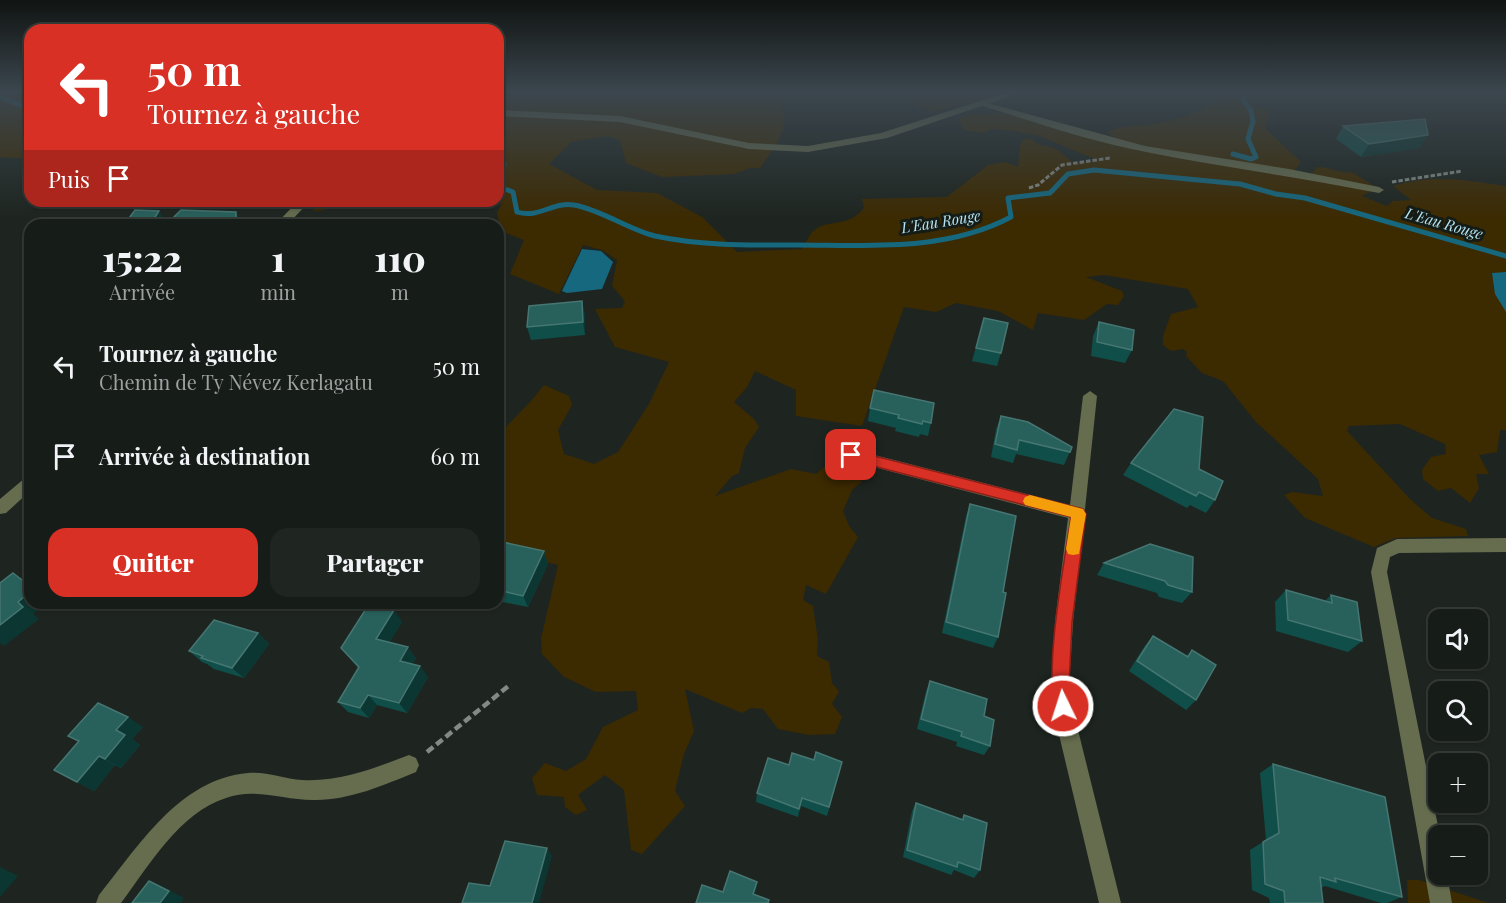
<!DOCTYPE html>
<html lang="fr">
<meta charset="utf-8">
<style>
:root{--surface:#161c18;--page:#1f2521;--text:#f1f3f6;--muted:#9ea1a2;--line:#353a37;--accent:#d93025}
body{margin:0;font-family:"Playfair Display",serif;background:var(--page);color:var(--text);height:100vh;display:flex;flex-direction:column;font-size:22px;white-space:nowrap}
*{box-sizing:border-box;margin:0}
p{font-size:20px;color:var(--muted)}
.icon{flex:none;width:33px;height:33px;fill:none;stroke:currentColor;stroke-width:2;stroke-linecap:round;stroke-linejoin:round}
.map{position:relative;flex:1;overflow:hidden}
.panel{position:absolute;left:24px;top:219px;width:480px;height:390px;display:flex;flex-direction:column;background:var(--surface);border-radius:18px;box-shadow:0 2px 4px #0004,0 0 0 2px var(--line)}
.panel>*{flex:none}
.top-card{position:absolute;left:24px;top:24px;width:480px;height:183px;border-radius:18px;box-shadow:0 2px 4px #0004,0 0 0 2px var(--line);background:#d93025;color:#fff;overflow:hidden}
.fabs{position:absolute;left:1428px;top:609px;display:grid;gap:12px}
.fabs a{display:grid;place-items:center;width:60px;height:60px;border-radius:12px;background:var(--surface);box-shadow:0 2px 4px #0004,0 0 0 2px var(--line);font-size:30px}
.pin{position:absolute;display:grid;place-items:center;width:51px;height:51px;color:#fff;margin:-26px;border-radius:12px;box-shadow:0 3px 9px #0006}
.me{position:absolute;width:66px;margin:-33px;rotate:356deg;stroke-linejoin:round;filter:drop-shadow(0 0 4px #0008)}
.turn{display:flex;align-items:center;gap:21px;height:126px;padding:0 24px;font-size:27px}
.turn .icon{width:78px;height:78px;stroke-width:2.5}
.turn b{display:block;font-size:42px;line-height:51px}
.then{display:flex;align-items:center;height:57px;padding:0 24px;background:#0003;gap:12px;font-size:22px}
.eta{display:flex;justify-content:space-evenly;align-items:center;height:102px;text-align:center}
.eta b{font-size:36px;font-weight:800;line-height:42px}
.action{display:flex;gap:12px;margin-top:auto;padding:12px 24px}
.action a{flex:1;height:69px;border-radius:18px;background:var(--accent);color:#fff;font-size:24px;font-weight:800;line-height:69px;text-align:center}
.action a+a{background:var(--page);color:var(--text)}
ul{padding:0;list-style:none}
li{display:flex;align-items:center;gap:18px;height:90px;padding:0 24px}
li div{flex:1}
li b{display:block;font-size:22px}
li em{font-style:normal}
.map>svg:first-child{display:block}
.green{fill:#3c2a01}
.water{fill:#16687f}
.lines{fill:none;stroke-linecap:round;stroke-linejoin:round}
.stream{stroke:#16687f;stroke-width:5}
.path-far1{stroke:#838985;stroke-width:3;stroke-dasharray:4.5 2;stroke-linecap:butt}
.path{stroke:#838985;stroke-width:4.5;stroke-dasharray:8 4;stroke-linecap:butt}
.minor{fill:#666c4e;fill-rule:evenodd}
.tertiary{fill:#666c4e;fill-rule:evenodd}
.wall{fill:#104e49}
.shaded-wall{fill:#0c3631}
.building{fill:#28605b;stroke:#467672;stroke-width:1.5}
.route{fill:#d93025;stroke:#8d1f18;stroke-width:1.5}
.slow{fill:#f59e0b}
.labels{text-anchor:middle;stroke-width:6;stroke-linejoin:round;paint-order:stroke}
.far-water-label{font-size:15px;font-style:italic;fill:#b5e4f4;stroke:#151c16}
</style>
<div class="map">
<svg width="1506" height="903" viewBox="0 0 1506 903">
<rect width="100%" height="100%" fill="#1e2520"/>
<!-- green -->
<g class="green">
<polygon points="0,92 30,92 30,159 0,157"/>
<path d="M498 92H778C792 128 780 139 760 168H750L734 174 662 177 626 163 620 140 608 136 571 142 549 164 597 190 657 193 702 217 737 252 802 249C806 243 810 232 816 229 830 219 848 228 864 208L862 199 947 197 988 165 1005 162 1018 167 1020 146 1024 139 1033 140 1039 145 1055 148 1074 163 1097 160 1037 135 1014 131 991 129 984 133 964 130 959 120 963 116 1000 113 1010 115 1124 147 1108 132C1121 124 1138 127 1153 124 1183 119 1202 112 1225 93L1270 111 1265 128 1301 162 1294 171 1311 175 1317 167C1332 167 1340 174 1352 172L1377 188 1362 196 1387 206 1393 201 1411 200 1393 186C1433 174 1465 180 1506 186V272L1492 274 1506 312V430H1500L1497 452 1479 455 1489 474H1476L1479 488 1470 503 1451 488 1438 491 1423 479 1422 470 1431 457 1446 454 1445 444 1400 424 1349 426 1347 431 1410 499 1432 518 1466 529 1468 536 1396 538 1374 547 1305 518 1284 495 1292 492 1323 496 1318 479 1256 422 1223 381 1202 373 1186 356 1187 352 1183 349 1171 351 1163 345V336L1171 314 1198 307 1188 289 1104 275 1086 277 1122 291 1124 296 1118 305 1107 304 1084 320 1038 313 1033 330 998 311 956 303 936 312 904 307 862 426 796 416V390L755 371 747 387 734 402 754 419 759 427 745 448 739 473 732 476 715 496 791 469 816 474C826 465 832 459 847 460L862 482 852 490 843 511 849 526 858 537 826 594 806 585 803 600 813 606 818 640 817 656 829 662 832 683 839 691 832 704 842 717 835 734 809 735 778 729 763 709 751 708 742 713 685 689 694 731 684 754 675 791 685 806 642 854 631 850 624 790 605 775 578 795 587 810 576 815 565 807 564 797 537 795 532 778 545 763 566 771 586 759 603 727 638 710 636 691 596 692 564 677 542 654 541 639 558 565 498 550V435L531 401 544 385 569 396 572 405 558 430 564 454 594 464 618 452 649 404 669 362 615 347 595 309 622 308 625 301 612 286 617 260 602 250 583 245 559 294 510 274 524 240 501 231 497 213 501 205 498 199Z"/>
<polygon points="908,92 1037,92 1003,101 968,102 935,112 916,106"/>
<path d="M315 201H378C363 207 348 205 332 208 325 209 321 212 313 211Z"/>
<polygon points="1407,880 1419,880 1488,903 1408,903"/>
</g>
<!-- water -->
<g class="water">
<polygon points="582,249 601,251 613,262 602,289 567,293 562,291"/>
<polygon points="1506,272 1506,312 1495,294 1492,273"/>
</g>
<g class="lines">
<!-- stream -->
<g class="stream">
<polyline points="0,97 30,109"/>
<polyline points="1233,154 1251,159 1256,157 1248,139 1253,121 1251,111 1243,99 1244,92"/>
<path d="M498 159H502L504 163 502 188 513 192 517 212C538 219 554 201 574 205 602 210 627 229 655 236 702 246 749 245 796 245 868 245 945 252 1011 217L1008 198 1050 193 1068 174 1094 170 1240 184 1276 194 1305 198 1506 256"/>
</g>
<!-- path-far1 -->
<g class="path-far1">
<polyline points="1392,182 1462,171"/>
<polyline points="1029,188 1038,185 1062,165 1110,158"/>
</g>
<!-- path -->
<polyline class="path" points="427,752 511,684"/>
<!-- minor -->
<g class="minor">
<path d="M980 101 1145 146 1289 169 1379 187 1384 190 1379 193C1302 178 1223 167 1146 152 1089 141 1034 122 980 105Z"/>
<polygon points="1090,391 1097,396 1073,622 1069,686 1076,722 1121,903 1099,903 1056,722 1051,686 1055,622 1068,518 851,461 846,459 843,455 846,451 851,449 1070,505 1083,396"/>
<polygon points="1506,538 1506,552 1399,553 1390,557 1387,572 1440,836 1438,874 1447,874 1452,903 1430,903 1371,572 1377,548 1397,539"/>
<path d="M409 755 416 758 419 765 416 772C384 785 350 800 316 800 285 801 256 787 226 798 179 813 149 866 121 903H96L99 895C138 847 179 779 248 773 266 771 284 779 302 780 340 782 375 768 409 755Z"/>
</g>
<!-- tertiary -->
<g class="tertiary">
<polygon points="1008,92 1023,92 887,138 808,152 749,149 620,122 498,116 498,110 620,116 749,143 808,146 881,133"/>
<polygon points="298,201 310,201 287,225 275,225"/>
<polygon points="30,476 30,491 6,513 0,514 0,499 25,478"/>
</g>
</g>
<!-- wall -->
<g class="wall">
<polygon points="1343,126 1428,135 1419,148 1361,157 1336,139"/>
<polygon points="582,301 585,315 585,335 531,340 527,327"/>
<polygon points="984,318 1001,353 997,366 972,361"/>
<polygon points="1099,322 1132,350 1125,363 1091,356 1093,336"/>
<polygon points="870,408 931,423 928,436 920,434 919,437 895,431 896,428 868,421"/>
<polygon points="1001,416 1072,447 1064,465 1016,454 1013,463 991,457 996,429"/>
<polygon points="1131,463 1199,469 1215,500 1206,513 1190,505 1187,508 1123,475"/>
<polygon points="970,504 998,637 993,648 942,633 966,516"/>
<polygon points="498,541 544,551 548,564 528,607 498,601"/>
<polygon points="1150,544 1192,592 1182,603 1159,597 1157,593 1097,575 1104,563"/>
<polygon points="1286,590 1325,601 1331,595 1362,641 1348,652 1276,631 1275,602"/>
<polygon points="402,622 389,642 416,658 412,664 428,677 407,713 377,705 369,718 348,712 338,702 358,668 341,648"/>
<polygon points="258,633 269,644 244,678 214,669 207,664 202,662 189,651"/>
<polygon points="1153,636 1186,656 1192,650 1196,700 1186,710 1129,671 1144,647"/>
<polygon points="930,681 984,716 990,746 984,755 956,746 957,742 917,729 926,691"/>
<polygon points="143,727 132,739 140,745 121,768 115,765 94,791 54,770 78,742 68,736"/>
<polygon points="1273,764 1402,897 1387,903 1381,903 1325,886 1321,888 1323,903 1270,903 1269,898 1252,890 1250,850 1266,840 1260,773"/>
<polygon points="789,765 840,771 827,816 801,806 798,817 756,802 757,793"/>
<polygon points="916,803 962,819 964,815 980,870 974,878 954,870 951,875 903,857 912,811"/>
</g>
<!-- shaded-wall -->
<g class="shaded-wall">
<polygon points="1428,135 1419,148 1361,157 1369,144"/>
<polygon points="159,211 166,222 164,225 150,225"/>
<polygon points="236,212 243,225 207,225"/>
<polygon points="582,301 585,315 585,335 583,322"/>
<polygon points="544,551 548,564 528,607 523,596"/>
<polygon points="30,592 30,603 46,603 33,614 39,619 4,646 0,643 0,625 18,602"/>
<polygon points="394,610 402,622 385,650 376,639"/>
<polygon points="258,633 269,644 244,678 232,668"/>
<polygon points="408,647 416,658 408,672 400,661"/>
<polygon points="420,666 428,677 407,713 399,703"/>
<polygon points="368,695 377,705 369,718 360,708"/>
<polygon points="128,717 143,727 132,739 140,745 121,768 105,759 116,730"/>
<polygon points="99,756 115,765 94,791 77,782"/>
<polygon points="802,798 801,806 798,817 799,809"/>
<polygon points="547,848 552,856 539,903 532,903"/>
<polygon points="0,867 18,876 0,897"/>
<polygon points="149,881 165,888 184,898 181,903 160,903"/>
<polygon points="757,882 757,888 753,901 753,894"/>
</g>
<!-- building -->
<g class="building">
<polygon points="1425,119 1428,135 1369,144 1343,126"/>
<polygon points="135,210 159,211 150,225 124,225"/>
<polygon points="181,210 236,212 236,218 207,225 166,225"/>
<polygon points="582,301 583,322 527,327 529,306"/>
<polygon points="984,318 1008,323 1001,353 976,348"/>
<polygon points="1099,322 1134,330 1132,350 1097,342"/>
<polygon points="874,390 934,403 931,423 923,421 922,424 898,418 899,415 870,408"/>
<polygon points="1174,409 1203,417 1199,469 1223,481 1215,500 1199,492 1196,496 1131,463"/>
<polygon points="1001,416 1028,422 1072,447 1070,452 1019,440 1017,450 995,444"/>
<polygon points="970,504 1016,516 1003,592 1006,593 998,637 946,622"/>
<polygon points="498,541 544,551 523,596 498,590"/>
<polygon points="1150,544 1193,557 1192,592 1168,585 1165,581 1104,563"/>
<polygon points="13,573 30,586 30,592 18,602 23,607 0,625 0,583"/>
<polygon points="1286,590 1332,603 1331,595 1357,602 1362,641 1288,620"/>
<polygon points="369,604 394,610 376,639 408,647 400,661 420,666 399,703 368,695 360,708 338,702 359,667 341,648"/>
<polygon points="214,620 258,633 232,668 201,658 203,656 189,651"/>
<polygon points="1153,636 1188,657 1192,650 1216,665 1196,700 1137,661"/>
<polygon points="930,681 987,699 984,716 994,720 990,746 961,736 962,732 921,719"/>
<polygon points="98,703 128,717 116,730 125,735 105,759 99,756 77,782 54,770 79,741 68,736"/>
<polygon points="816,752 842,762 829,807 802,798 799,809 757,793 768,758 789,765 792,753 814,760"/>
<polygon points="1273,764 1385,797 1402,897 1335,878 1336,882 1320,877 1323,903 1285,903 1284,891 1265,884 1263,842 1279,833"/>
<polygon points="916,803 963,820 964,815 987,823 980,870 958,862 957,867 907,850"/>
<polygon points="505,841 547,848 532,903 462,903 469,883 490,886"/>
<polygon points="730,871 757,882 753,894 769,900 768,903 696,903 702,885 723,892"/>
<polygon points="149,881 169,891 160,903 132,903"/>
</g>
<!-- sky -->
<linearGradient id="sky" x2="0" y2="1"><stop stop-color="#101412"/><stop offset="0.42" stop-color="#3b464e"/><stop offset="1" stop-color="#3b464e" stop-opacity="0"/></linearGradient>
<rect width="1506" height="219" fill="url(#sky)"/>
<!-- route -->
<path class="route" d="M851 450 1083 509 1086 514 1072 622 1069 686 1071 706 1069 712 1063 715 1057 712C1042 678 1065 559 1071 517L846 459 844 455Z"/>
<!-- slow -->
<polygon class="slow" points="1030,495 1083,509 1086,514 1079,554 1073,555 1068,554 1066,549 1071,517 1025,505 1023,501 1025,497"/>
<g class="labels">
<!-- far-water labels -->
<g class="far-water-label">
<text transform="translate(941 222) rotate(-9)" y="5">L'Eau Rouge</text>
<text transform="translate(1444 224) rotate(16)" y="5">L'Eau Rouge</text>
</g>
</g>
</svg>
<div class="fabs">
<a><svg class="icon" aria-label="sound" viewBox="0 0 24 24"><path d="M4 9h4l5-4v14l-5-4H4zM17 9q2 3 0 6"/></svg></a>
<a><svg class="icon" aria-label="search" viewBox="0 0 24 24"><circle cx="10" cy="10" r="6"/><path d="M15 15l6 6"/></svg></a>
<a>+</a>
<a>−</a>
</div>
<div class="pin" style="left:851px;top:455px;background:#d93025"><svg class="icon" aria-label="arrive" viewBox="0 0 24 24"><path d="M6 21V4h12l-3 4 3 4H6"/></svg></div>
<svg class="me" style="left:1063px;top:706px" viewBox="-20 -20 40 40"><circle r="17" fill="#d93025" stroke="#fff" stroke-width="3"/><path d="M0-11L8 9 0 5-8 9z" fill="#fff"/></svg>
<div class="top-card">
<div class="turn"><svg class="icon" aria-label="left" viewBox="0 0 24 24"><path d="M17 20v-9H6M10 6l-5 5 5 5"/></svg><div><b>50 m</b>Tournez à gauche</div></div>
<div class="then">Puis<svg class="icon" aria-label="arrive" viewBox="0 0 24 24"><path d="M6 21V4h12l-3 4 3 4H6"/></svg></div>
</div>
<section class="panel">
<div class="eta">
<div><b>15:22</b><p>Arrivée</p></div>
<div><b>1</b><p>min</p></div>
<div><b>110</b><p>m</p></div>
</div>
<ul>
<li><svg class="icon" aria-label="left" viewBox="0 0 24 24"><path d="M17 20v-9H6M10 6l-5 5 5 5"/></svg><div><b>Tournez à gauche</b><p>Chemin de Ty Névez Kerlagatu</p></div><em>50 m</em></li>
<li><svg class="icon" aria-label="arrive" viewBox="0 0 24 24"><path d="M6 21V4h12l-3 4 3 4H6"/></svg><div><b>Arrivée à destination</b></div><em>60 m</em></li>
</ul>
<div class="action"><a>Quitter</a><a>Partager</a></div>
</section>
</div>
